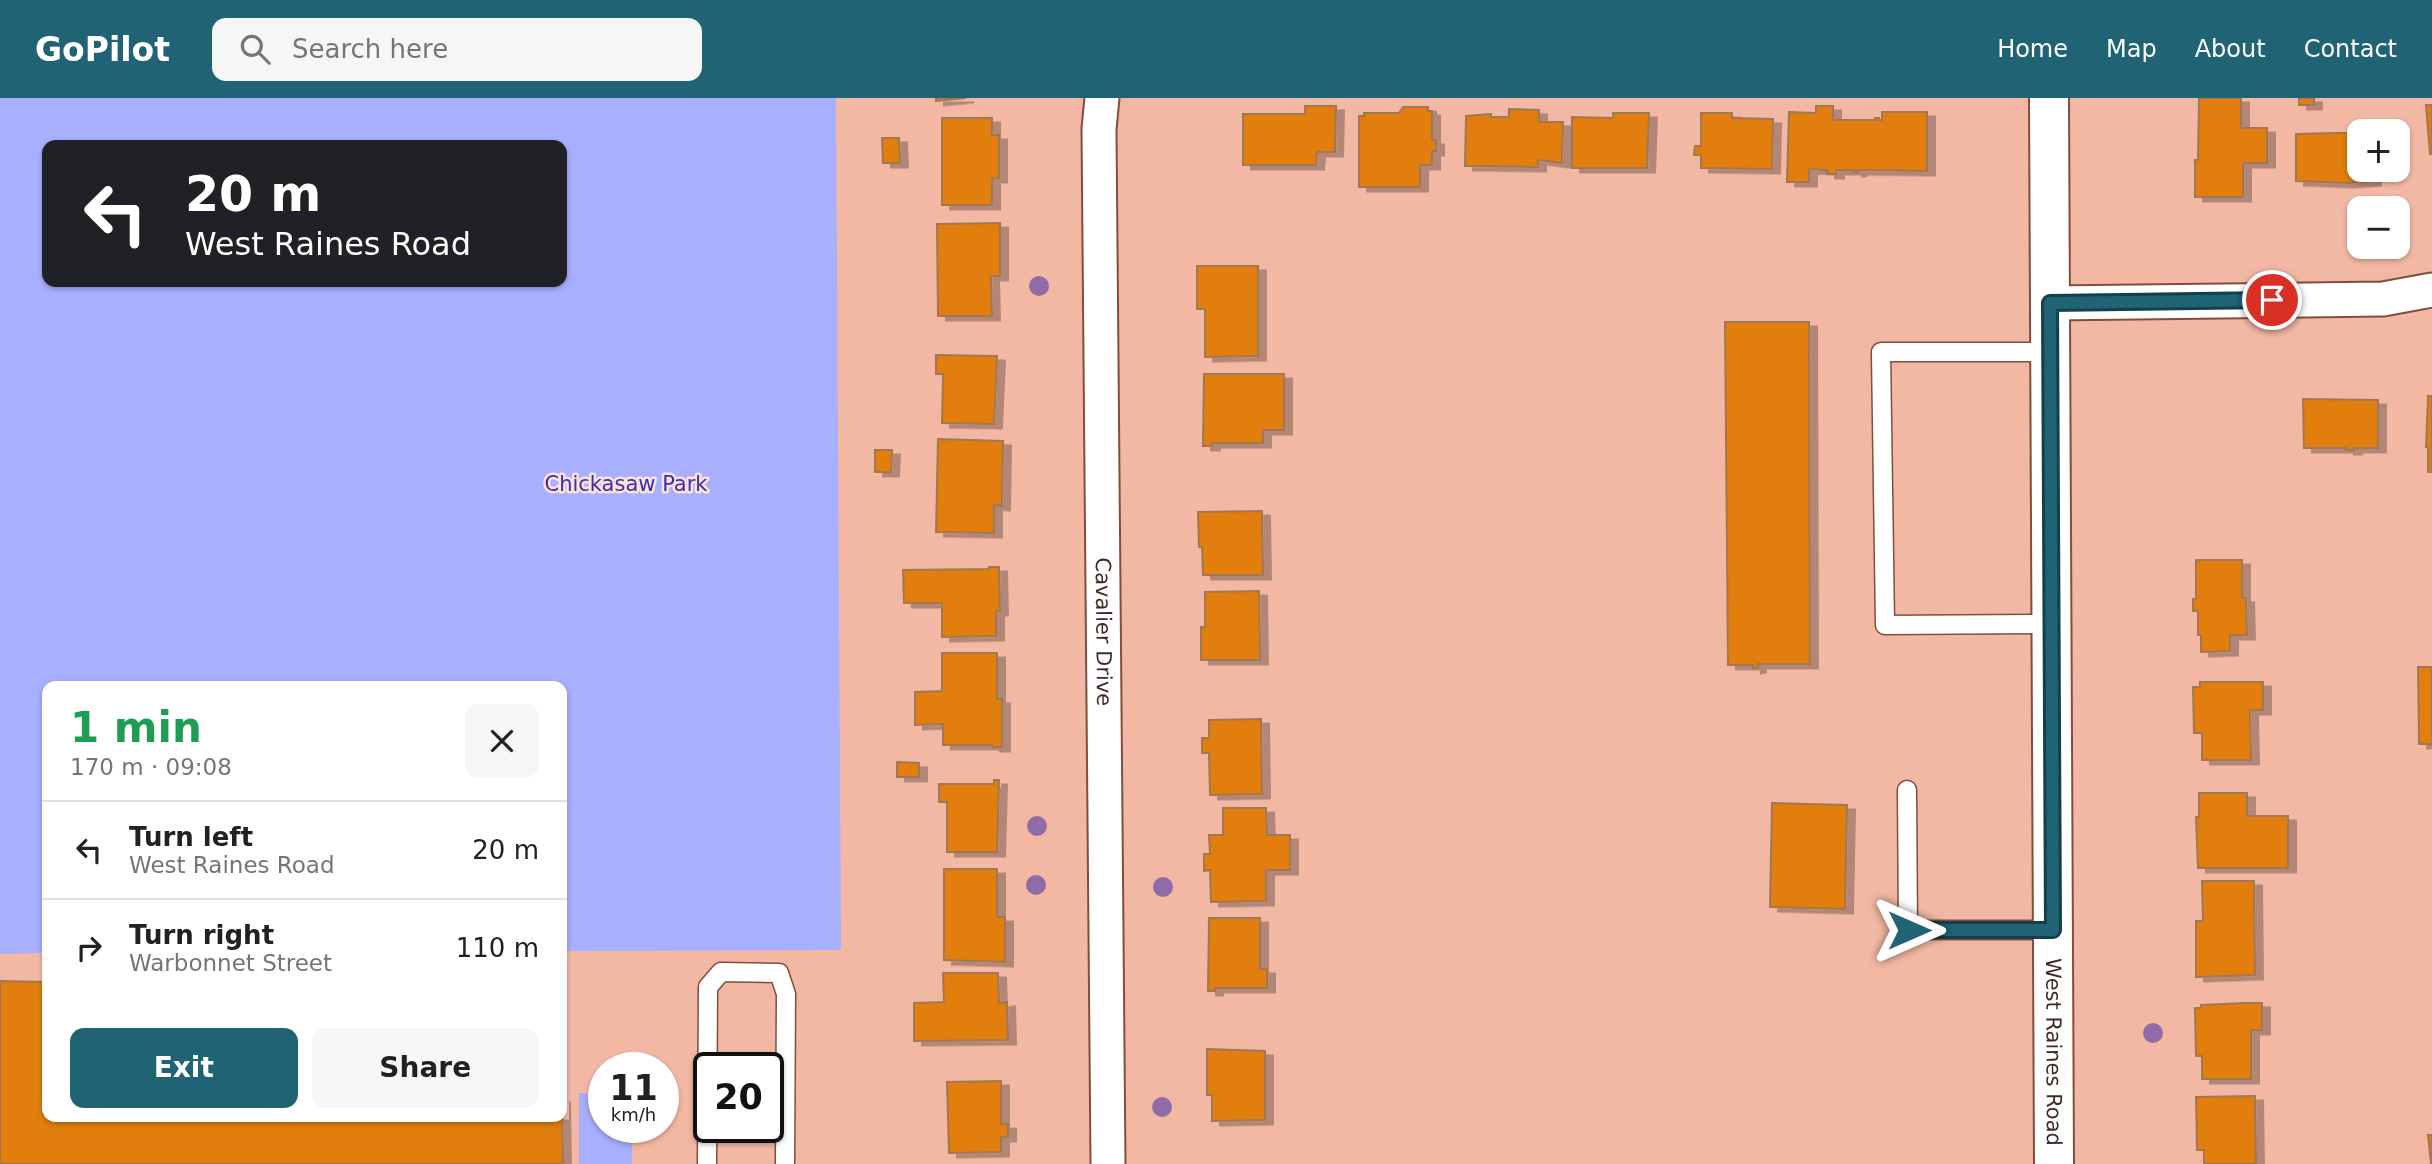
<!DOCTYPE html>
<meta charset="utf-8">
<style>
:root{--surface:#fff;--page:#f6f6f6;--text:#202124;--muted:#757577;--line:#e0e0e0;--accent:#1f6375}
body{margin:0;font-family:"DejaVu Sans",sans-serif;background:var(--page);color:var(--text);height:100vh;display:flex;flex-direction:column;font-size:26px;white-space:nowrap}
*{box-sizing:border-box;margin:0}
p{font-size:23px;color:var(--muted)}
.icon{flex:none;width:38px;height:38px;fill:none;stroke:currentColor;stroke-width:2;stroke-linecap:round;stroke-linejoin:round}
.map{position:relative;flex:1;overflow:hidden}
.side{position:absolute;left:42px;top:583px;width:525px;height:441px;display:flex;flex-direction:column;background:var(--surface);border-radius:14px;box-shadow:0 2px 5px #0004}
.side>*{flex:none}
.top-card{position:absolute;left:42px;top:42px;width:525px;height:147px;border-radius:14px;box-shadow:0 2px 5px #0004;background:#202124;color:#fff;overflow:hidden}
.buttons{position:absolute;left:2347px;top:21px;display:grid;gap:14px}
.buttons a{display:grid;place-items:center;width:63px;height:63px;border-radius:14px;background:var(--surface);box-shadow:0 2px 5px #0004;font-size:35px}
.speed{position:absolute;left:588px;top:954px;display:flex;gap:14px;font-size:35px;font-weight:700;text-align:center}
.speed>*{display:grid;place-content:center;width:91px;height:91px;border-radius:50%;background:var(--surface);box-shadow:0 2px 5px #0004;line-height:1}
.speed small{font-size:18px;font-weight:400}
.speed .limit{border:4px solid #111;border-radius:10px;background:#fff;color:#111}
.pin{position:absolute;display:grid;place-items:center;width:60px;height:60px;color:#fff;margin:-30px;border:4px solid #fff;border-radius:50%;box-shadow:0 2px 7px #0007}
.me{position:absolute;width:77px;margin:-38px;rotate:90deg;stroke-linejoin:round;filter:drop-shadow(0 0 5px #0008)}
.turn{display:flex;align-items:center;gap:24px;height:147px;padding:0 28px;font-size:32px}
.turn .icon{width:91px;height:91px;stroke-width:2.5}
.turn b{display:block;font-size:49px;line-height:60px}
.round{display:grid;place-items:center;flex:none;width:74px;height:74px;border-radius:14px;background:var(--page)}
.summary{display:flex;align-items:center;justify-content:space-between;height:119px;padding:0 28px}
h1{font-size:42px;font-weight:700;line-height:52px;color:#1e9e55}
.primary-button{display:flex;gap:14px;margin-top:auto;padding:14px 28px}
.primary-button a{flex:1;height:80px;border-radius:14px;background:var(--accent);color:#fff;font-size:28px;font-weight:700;line-height:80px;text-align:center}
.primary-button a+a{background:var(--page);color:var(--text)}
ul{padding:0;list-style:none}
li{display:flex;align-items:center;gap:21px;height:98px;padding:0 28px;border-top:2px solid var(--line)}
li div{flex:1}
li b{display:block;font-size:26px}
li em{font-style:normal}
header{display:flex;align-items:center;gap:42px;box-sizing:border-box;height:98px;padding:0 35px;background:var(--accent);color:#fff}
header strong{font-size:33px}
nav{display:flex;gap:38px;margin-inline-start:auto;font-size:24px}
.search{width:490px;height:63px;background:var(--page);display:flex;align-items:center;gap:18px;box-sizing:border-box;padding:0 24px;border-radius:14px;color:var(--muted);font-size:26px}
.map>svg:first-child{display:block}
.green{fill:#a7affe;fill-rule:evenodd}
.building{fill:#e17e0a;stroke:#a37753;stroke-width:2;filter:url(#shadow)}
.lines{fill:none;stroke-linecap:round;stroke-linejoin:round}
.lane-casing{stroke:#814e3d;stroke-width:21}
.street-casing{stroke:#814e3d;stroke-width:37}
.secondary-casing{stroke:#814e3d;stroke-width:42}
.lane{stroke:#fff;stroke-width:18}
.street{stroke:#fff;stroke-width:33}
.secondary{stroke:#fff;stroke-width:38}
.tree{fill:#8f6ca8}
.route-casing{stroke:#14404c;stroke-width:18}
.route{stroke:#1f6375;stroke-width:12}
.labels{text-anchor:middle;stroke-width:5;stroke-linejoin:round;paint-order:stroke}
.park-label{font-size:21px;fill:#3d2eac;stroke:#fbe2da}
.street-label{font-size:21px;fill:#412a23;stroke:#fbe2da}
</style>
<header>
<strong>GoPilot</strong>
<div class="search"><svg class="icon" aria-label="search" viewBox="0 0 24 24"><circle cx="10" cy="10" r="6"/><path d="M15 15l6 6"/></svg>Search here</div>
<nav><a>Home</a><a>Map</a><a>About</a><a>Contact</a></nav>
</header>
<div class="map">
<svg width="2432" height="1066" viewBox="0 0 2432 1066">
<defs>
<filter id="shadow"><feDropShadow dx="8" dy="4.5" stdDeviation="0" flood-color="#0004"/></filter>
</defs>
<rect width="100%" height="100%" fill="#f3b8a4"/>
<!-- green -->
<g class="green">
<path d="M0 0H836L841 852 562 853V588H47V855L0 856ZM47 47H562V184H47Z"/>
<polygon points="579,995 604,995 604,1029 632,1029 632,1066 579,1066"/>
</g>
<!-- building -->
<g class="building">
<polygon points="936,0 966,0 936,3"/>
<polygon points="2199,0 2241,0 2241,30 2267,30 2267,65 2243,65 2243,99 2195,99 2195,62 2198,62"/>
<rect x="2299" y="0" width="15" height="7"/>
<polygon points="2426,7 2432,7 2432,56 2430,56"/>
<polygon points="1305,8 1336,8 1335,54 1317,54 1316,67 1243,67 1243,16 1305,16"/>
<polygon points="1816,8 1833,8 1833,22 1875,22 1875,20 1879,20 1879,22 1882,22 1882,14 1927,14 1927,73 1858,72 1858,74 1854,74 1854,72 1836,72 1836,76 1827,76 1827,72 1809,71 1809,84 1787,84 1789,14 1816,15"/>
<polygon points="1403,9 1428,9 1428,13 1432,13 1432,42 1436,42 1436,53 1432,53 1432,67 1420,67 1420,89 1359,89 1359,18 1364,18 1364,15 1399,15"/>
<polygon points="1509,11 1539,12 1539,24 1563,24 1562,65 1538,62 1538,69 1465,68 1466,18 1491,16 1491,19 1509,19"/>
<polygon points="1613,15 1649,15 1647,70 1572,70 1572,19 1613,20"/>
<polygon points="1701,15 1732,15 1732,20 1773,21 1772,71 1701,70 1701,57 1694,57 1695,48 1701,48"/>
<polygon points="942,20 992,20 992,37 999,37 999,80 992,80 992,107 942,107"/>
<polygon points="2336,35 2359,35 2359,72 2373,72 2373,83 2347,85 2296,83 2296,36"/>
<polygon points="882,40 899,40 900,65 883,65"/>
<polygon points="1000,125 1000,178 991,178 992,218 938,218 937,126"/>
<polygon points="1197,168 1258,168 1258,258 1205,259 1205,211 1197,211"/>
<polygon points="1725,224 1809,224 1810,566 1758,566 1758,570 1753,571 1753,567 1728,567"/>
<polygon points="936,257 997,258 994,326 942,325 943,276 936,276"/>
<polygon points="1204,276 1284,276 1284,332 1263,332 1263,345 1212,345 1212,348 1203,348"/>
<polygon points="2428,298 2432,298 2432,374 2428,374 2428,349 2426,349"/>
<polygon points="2303,301 2378,302 2378,350 2354,350 2354,352 2346,352 2346,350 2304,350"/>
<polygon points="938,341 1003,343 1002,408 994,407 994,435 936,434"/>
<polygon points="875,352 892,352 891,374 875,374"/>
<polygon points="1262,413 1263,477 1203,477 1202,449 1199,449 1198,414"/>
<polygon points="2196,462 2242,462 2242,500 2246,500 2247,537 2230,537 2230,553 2201,554 2201,537 2198,537 2198,513 2193,513 2193,501 2196,501"/>
<polygon points="989,469 999,469 1000,513 996,513 996,538 942,539 942,505 904,505 903,472 989,471"/>
<polygon points="1259,493 1260,562 1201,562 1201,529 1205,529 1205,494"/>
<polygon points="942,555 997,555 997,601 1002,601 1002,649 992,649 992,647 943,647 943,626 915,627 915,594 942,593"/>
<polygon points="2418,569 2432,569 2432,646 2419,646"/>
<polygon points="2200,584 2263,584 2263,612 2250,612 2251,662 2202,662 2202,635 2194,635 2193,589 2200,589"/>
<polygon points="1261,621 1262,696 1210,697 1209,655 1202,655 1202,640 1209,640 1209,622"/>
<polygon points="897,664 919,665 919,679 897,679"/>
<polygon points="994,682 999,682 997,754 947,754 947,704 939,704 939,686 994,686"/>
<polygon points="2199,695 2247,695 2247,718 2288,718 2288,770 2198,770 2196,719 2199,719"/>
<polygon points="1772,705 1847,707 1845,811 1770,809"/>
<polygon points="1223,710 1266,710 1267,737 1290,737 1290,772 1266,772 1266,803 1211,804 1210,772 1204,773 1204,756 1210,756 1209,737 1223,737"/>
<polygon points="944,771 997,771 997,819 1005,819 1005,864 944,862"/>
<polygon points="2202,783 2254,783 2255,877 2196,879 2196,823 2203,823"/>
<polygon points="1209,820 1260,820 1260,871 1267,871 1267,890 1215,890 1215,893 1208,893"/>
<polygon points="943,875 998,875 999,905 1007,904 1008,942 914,943 914,905 944,904"/>
<polygon points="0,883 47,884 47,1018 562,1018 562,999 563,1066 0,1066"/>
<polygon points="2244,905 2262,905 2262,932 2251,932 2251,981 2202,981 2202,958 2196,958 2195,910 2201,910 2201,907"/>
<polygon points="1207,951 1265,953 1265,1022 1212,1023 1212,997 1207,997"/>
<polygon points="1001,983 1001,1026 1008,1026 1008,1039 1001,1039 1001,1054 949,1055 947,984"/>
<polygon points="2255,998 2256,1066 2204,1066 2204,1052 2197,1052 2196,999"/>
<polygon points="2428,1037 2432,1037 2432,1066 2431,1066"/>
</g>
<g class="lines">
<defs>
<g id="lane">
<polyline points="2050,254 1881,254 1885,527 2051,526"/>
<polyline points="1907,692 1908,832 2053,832"/>
<polyline points="707,1066 708,889 721,874 779,875 786,896 785,1066"/>
</g>
<g id="street">
<path id="s1" d="M1102 0 1099 31 1108 1066"/>
<polyline points="2050,205 2383,201 2432,192"/>
</g>
<g id="secondary">
<path id="s2" d="M2049 0 2054 1066"/>
</g>
</defs>
<!-- lane casing -->
<use href="#lane" class="lane-casing"/>
<!-- street casing -->
<use href="#street" class="street-casing"/>
<!-- secondary casing -->
<use href="#secondary" class="secondary-casing"/>
<!-- lane -->
<use href="#lane" class="lane"/>
<!-- street -->
<use href="#street" class="street"/>
<!-- secondary -->
<use href="#secondary" class="secondary"/>
</g>
<!-- trees -->
<g class="tree">
<circle cx="1039" cy="188" r="10"/>
<circle cx="1037" cy="728" r="10"/>
<circle cx="1036" cy="787" r="10"/>
<circle cx="1163" cy="789" r="10"/>
<circle cx="2153" cy="935" r="10"/>
<circle cx="1162" cy="1009" r="10"/>
</g>
<g class="lines">
<defs>
<polyline id="route" points="1909,832 2053,832 2050,205 2272,202"/>
</defs>
<!-- route casing -->
<use href="#route" class="route-casing"/>
<!-- route -->
<use href="#route" class="route"/>
</g>
<g class="labels">
<!-- park labels -->
<g class="park-label">
<text x="626" y="393">Chickasaw Park</text>
</g>
<!-- street labels -->
<g class="street-label">
<text dy="7" stroke="none"><textPath href="#s1" startOffset="534">Cavalier Drive</textPath></text>
<text dy="7" stroke="none"><textPath href="#s2" startOffset="954">West Raines Road</textPath></text>
</g>
</g>
</svg>
<div class="buttons">
<a>+</a>
<a>−</a>
</div>
<div class="speed"><div>11<small>km/h</small></div><div class="limit">20</div></div>
<div class="pin" style="left:2272px;top:202px;background:#d93025"><svg class="icon" aria-label="arrive" viewBox="0 0 24 24"><path d="M6 21V4h12l-3 4 3 4H6"/></svg></div>
<svg class="me" style="left:1909px;top:832px" viewBox="-20 -20 40 40"><path d="M0-17L14 15 0 8-14 15z" fill="#1f6375" stroke="#fff" stroke-width="4"/></svg>
<div class="top-card">
<div class="turn"><svg class="icon" aria-label="left" viewBox="0 0 24 24"><path d="M17 20v-9H6M10 6l-5 5 5 5"/></svg><div><b>20 m</b>West Raines Road</div></div>
</div>
<section class="side">
<div class="summary"><div><h1>1 min</h1><p>170 m · 09:08</p></div><a class="round"><svg class="icon" aria-label="close" viewBox="0 0 24 24"><path d="M6 6l12 12M18 6L6 18"/></svg></a></div>
<ul>
<li><svg class="icon" aria-label="left" viewBox="0 0 24 24"><path d="M17 20v-9H6M10 6l-5 5 5 5"/></svg><div><b>Turn left</b><p>West Raines Road</p></div><em>20 m</em></li>
<li><svg class="icon" aria-label="right" viewBox="0 0 24 24"><path d="M7 20v-9h11M14 6l5 5-5 5"/></svg><div><b>Turn right</b><p>Warbonnet Street</p></div><em>110 m</em></li>
</ul>
<div class="primary-button"><a>Exit</a><a>Share</a></div>
</section>
</div>
